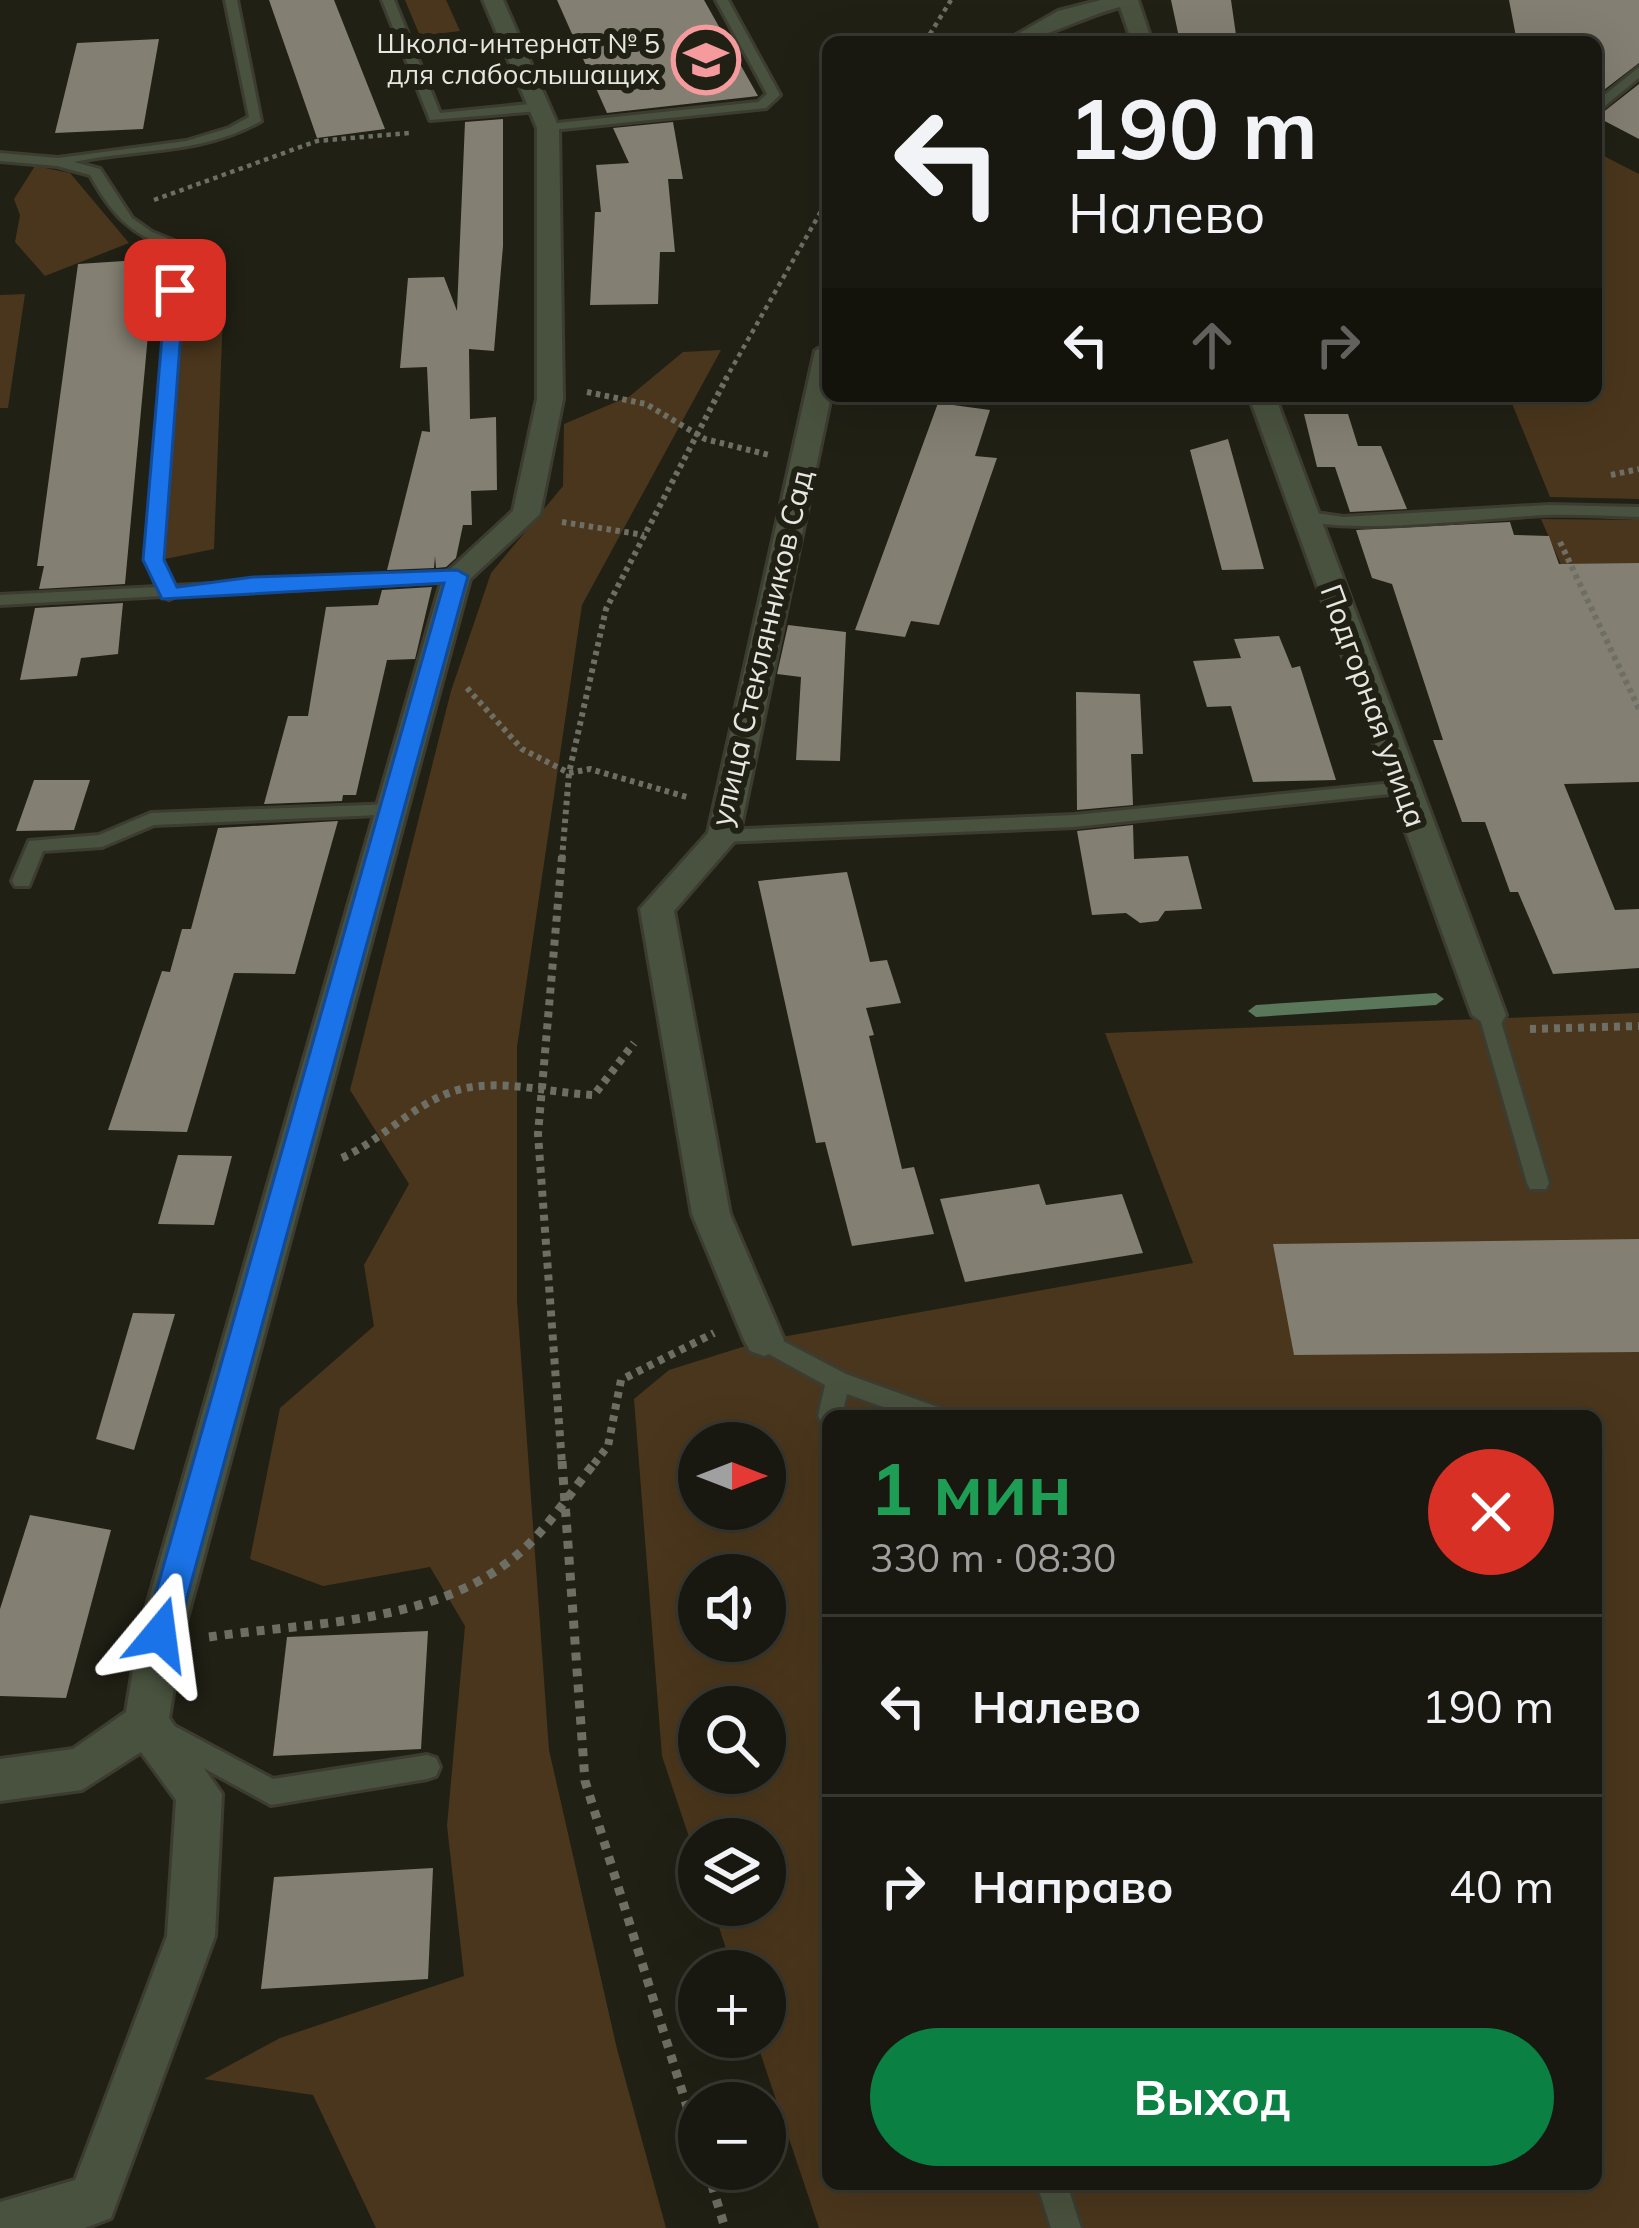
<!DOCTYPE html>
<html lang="ru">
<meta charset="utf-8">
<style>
:root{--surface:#181810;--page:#212119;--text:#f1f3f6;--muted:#9fa09f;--line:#363730;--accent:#0b8043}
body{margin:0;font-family:Mulish,sans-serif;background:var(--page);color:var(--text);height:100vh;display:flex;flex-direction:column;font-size:45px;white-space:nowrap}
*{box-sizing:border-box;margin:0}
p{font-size:39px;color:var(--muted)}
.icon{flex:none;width:66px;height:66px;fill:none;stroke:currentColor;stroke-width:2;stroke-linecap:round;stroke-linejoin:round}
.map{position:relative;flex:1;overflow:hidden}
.panel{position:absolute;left:822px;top:1410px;width:780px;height:780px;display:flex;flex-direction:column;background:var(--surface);border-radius:18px;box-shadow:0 12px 48px #0002,0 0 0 3px var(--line)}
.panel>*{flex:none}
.hud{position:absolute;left:822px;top:36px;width:780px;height:366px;border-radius:18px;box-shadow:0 12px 48px #0002,0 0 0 3px var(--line);background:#181810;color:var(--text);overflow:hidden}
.needle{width:78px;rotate:90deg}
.tools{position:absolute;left:678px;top:1422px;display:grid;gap:24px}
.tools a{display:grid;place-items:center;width:108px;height:108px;border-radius:50%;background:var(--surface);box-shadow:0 12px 48px #0002,0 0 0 3px var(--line);font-size:60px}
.pin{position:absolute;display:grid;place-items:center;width:102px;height:102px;color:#fff;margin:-51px;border-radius:24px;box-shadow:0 6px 18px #0006}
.me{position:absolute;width:132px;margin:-66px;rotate:16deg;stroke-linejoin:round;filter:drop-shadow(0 0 9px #0008)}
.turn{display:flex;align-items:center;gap:42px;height:252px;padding:0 48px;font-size:54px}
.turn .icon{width:156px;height:156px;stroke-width:2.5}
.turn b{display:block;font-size:84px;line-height:102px}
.lanes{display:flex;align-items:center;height:114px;padding:0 48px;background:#0003;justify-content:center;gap:60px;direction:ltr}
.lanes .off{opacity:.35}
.round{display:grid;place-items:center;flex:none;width:126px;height:126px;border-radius:63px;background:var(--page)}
.summary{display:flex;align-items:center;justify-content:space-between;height:204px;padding:0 48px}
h1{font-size:72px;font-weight:700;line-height:90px;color:#1e9e55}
.action{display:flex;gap:24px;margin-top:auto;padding:24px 48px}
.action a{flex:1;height:138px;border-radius:72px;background:var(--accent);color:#fff;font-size:48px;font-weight:700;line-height:138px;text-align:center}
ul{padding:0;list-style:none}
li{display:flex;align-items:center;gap:36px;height:180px;padding:0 48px;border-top:3px solid var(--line)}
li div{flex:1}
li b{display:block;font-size:45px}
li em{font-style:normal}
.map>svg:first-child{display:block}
.green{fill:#4a361c;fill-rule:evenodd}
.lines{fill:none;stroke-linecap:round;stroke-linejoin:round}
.stream{fill:#5a765b;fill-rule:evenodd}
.building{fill:#837f72}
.lane-casing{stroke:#3c3c31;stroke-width:6}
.street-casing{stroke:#3c3c31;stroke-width:6}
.path-far3{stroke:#6d6e64;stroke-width:4.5;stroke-dasharray:4.5 4.5;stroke-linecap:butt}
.path-far2{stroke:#6d6e64;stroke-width:6;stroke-dasharray:4.5 4.5;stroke-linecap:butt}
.path-far1{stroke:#6d6e64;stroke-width:8;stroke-dasharray:6 6;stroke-linecap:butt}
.path{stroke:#6d6e64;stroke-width:9;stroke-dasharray:8 8;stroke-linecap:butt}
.lane{fill:#49523e;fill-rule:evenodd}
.street{fill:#49523e;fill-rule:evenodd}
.route{fill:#1a73e8;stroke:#114b97;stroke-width:3}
.labels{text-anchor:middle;stroke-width:12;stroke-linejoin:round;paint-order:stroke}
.far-poi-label{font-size:27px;fill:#e6e7e0;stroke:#202015;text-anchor:end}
.street-label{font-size:30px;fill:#e6e7e0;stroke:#202015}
</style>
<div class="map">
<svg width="1639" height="2228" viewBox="0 0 1639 2228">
<rect width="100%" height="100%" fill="#202015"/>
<!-- green -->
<g class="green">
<polygon points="405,0 446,0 460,31 420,36"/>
<polygon points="1596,152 1639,174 1639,499 1550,497 1509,396 1596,396"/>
<polygon points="35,166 70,173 129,243 45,276 15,242 20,215 14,199"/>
<polygon points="225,261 214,549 165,559 184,262"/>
<polygon points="25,294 8,408 0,408 0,295"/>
<polygon points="721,350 582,605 517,1047 517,1301 549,1750 617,2049 666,2228 376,2228 313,2095 204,2079 280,2038 464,1976 447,1826 465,1626 430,1567 323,1586 250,1559 280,1408 374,1326 364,1265 409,1184 350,1090 451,691 491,573 563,486 564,424 630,396 683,352"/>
<polygon points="1541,519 1639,520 1639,728 1606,667"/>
<path d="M1639 1013V2228H819L755 2037H765V1971H733L712 1905H765V1839H699V1867L662 1756 634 1399 669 1370 765 1340 1193 1263 1105 1033ZM828 1416H1596V2184H828ZM699 1443H765V1509H699ZM699 1575H765V1641H699ZM699 1707H765V1773H699Z"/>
</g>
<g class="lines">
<!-- stream -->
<polygon class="stream" points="1436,993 1444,999 1436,1005 1256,1017 1248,1011 1256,1005"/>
</g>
<!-- building -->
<g class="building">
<polygon points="269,0 334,0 385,129 317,138"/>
<polygon points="557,0 704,0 758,96 607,113"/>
<polygon points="1171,0 1231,0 1237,42 1180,42"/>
<polygon points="1509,0 1639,0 1639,63 1596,96 1596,42 1517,42"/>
<polygon points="159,39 143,129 55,133 77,43"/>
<polygon points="1639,84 1639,139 1597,117"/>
<polygon points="503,119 503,246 494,351 469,349 470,419 496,417 497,490 471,491 472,525 463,525 456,558 446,567 436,568 435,556 434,568 387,570 422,431 430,432 427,367 400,368 408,278 444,277 457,311 465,122"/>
<polygon points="673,122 683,179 668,179 675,252 660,252 658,304 590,305 595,212 601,212 596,165 629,163 613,128"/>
<polygon points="155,259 125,584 39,589 44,566 37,566 78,264"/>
<polygon points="938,403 990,410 975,456 997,458 939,625 911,621 905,637 855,630"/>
<polygon points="1304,414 1348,414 1358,446 1381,446 1407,509 1350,512 1335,467 1317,467"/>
<polygon points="1228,439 1264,569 1222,570 1190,450"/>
<polygon points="1510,522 1514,535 1549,536 1559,564 1639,563 1639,782 1564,784 1615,910 1639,909 1639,968 1553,974 1518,892 1510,892 1485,822 1462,822 1433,740 1443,740 1392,584 1372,578 1356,530"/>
<polygon points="432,587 415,659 387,660 356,795 343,795 342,801 264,804 288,716 308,716 326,607 378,605 382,590"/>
<polygon points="123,603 118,654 81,658 77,676 20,680 35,608"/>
<polygon points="788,625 846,632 840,761 796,760 801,677 777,674"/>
<polygon points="1279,636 1292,668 1300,666 1336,780 1253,782 1231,706 1207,707 1193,661 1241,658 1234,639"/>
<polygon points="1076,692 1140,694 1143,754 1131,754 1133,805 1077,810"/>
<polygon points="34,780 90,780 74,830 16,831"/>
<polygon points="338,821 295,974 234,973 187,1132 108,1130 162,971 170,972 182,929 191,929 218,828"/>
<polygon points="1133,825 1134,859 1188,856 1202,909 1165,911 1158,921 1140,923 1126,913 1092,915 1077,831"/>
<polygon points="847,872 870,962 887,960 901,1003 866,1008 874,1035 869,1036 902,1169 914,1167 934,1234 852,1246 825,1142 816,1143 758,881"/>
<polygon points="178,1155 232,1156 214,1225 158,1224"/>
<polygon points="1039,1184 1046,1205 1122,1194 1143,1253 965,1282 940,1199"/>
<polygon points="1639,1239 1639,1352 1294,1355 1273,1244"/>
<polygon points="133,1313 175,1314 134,1450 96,1439"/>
<polygon points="30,1515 111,1530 66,1698 0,1696 0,1609"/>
<polygon points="428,1631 421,1749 273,1756 287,1637"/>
<polygon points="433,1868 428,1979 261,1989 274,1877"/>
</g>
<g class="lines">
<defs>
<g id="lane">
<path d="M225 0H237L261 121C201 155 139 148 74 162L100 169 132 218 152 232 186 246 162 560 174 586 457 571 465 576 457 581 176 596 169 599 162 596 0 605V595L157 587 146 560 172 248C130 235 111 213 90 175L57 166 0 161V153L58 158 186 141 229 128 249 117Z"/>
<polygon points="382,0 394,0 440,113 539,103 545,107 539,111 430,120"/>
<polygon points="716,0 728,0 780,95 766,108 543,131 543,125 548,124 758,102 767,94"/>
<polygon points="1639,67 1639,78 1596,113 1596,102"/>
<path d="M1549 505 1639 507V517C1608 516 1576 514 1545 515 1495 517 1330 538 1295 516L1303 511 1343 517Z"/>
<polygon points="1403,782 1409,784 1412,788 1409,792 1074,827 723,842 714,836 723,830 1074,815"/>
<polygon points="394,804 403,810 401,814 154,825 102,847 43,851 29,886 15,886 12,881 29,841 99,835 151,813"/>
<polygon points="1489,1008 1499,1015 1549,1183 1546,1189 1530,1189 1527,1183 1479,1015"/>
<polygon points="764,1331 846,1374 943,1409 947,1416 908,1416 847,1394 842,1416 828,1416 828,1425 822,1423 818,1416 825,1385 756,1347 753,1340 756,1333"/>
<polygon points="167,1722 273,1779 427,1755 436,1758 440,1767 436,1776 427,1779 271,1805 158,1743 154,1734 158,1725"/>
<polygon points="1037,2184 1067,2184 1081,2228 1051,2228"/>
</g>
<g id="street">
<polygon points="483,0 503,0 559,128 563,399 540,514 470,579 183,1633 169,1718 222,1794 215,1936 111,2218 85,2228 0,2228 0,2202 75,2180 167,1936 176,1800 141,1752 82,1790 0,1801 0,1759 73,1749 126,1712 139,1633 443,576 513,511 537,399 537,128"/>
<path d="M1101 0H1138L1152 42H1132L1120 7C1081 17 1040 42 1004 42L1058 11Z"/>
<polygon points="828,343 831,396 739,836 674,911 730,1214 784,1340 778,1351 764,1356 750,1351 744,1340 692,1214 640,909 708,833 815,351"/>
<polygon points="1249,396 1275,396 1506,1015 1501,1024 1489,1027 1472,1015"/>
</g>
</defs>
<!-- lane casing -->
<use href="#lane" class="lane-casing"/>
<!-- street casing -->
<use href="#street" class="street-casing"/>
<!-- path-far3 -->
<g class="path-far3">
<polyline points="925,42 951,0"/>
<polyline points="154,200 317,141 409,133"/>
<polyline points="725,380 828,199"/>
</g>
<!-- path-far2 -->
<g class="path-far2">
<polyline points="587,392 646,404 705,439 769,455"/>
<polyline points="1611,475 1639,469"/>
<polyline points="562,522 644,535"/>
<polyline points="1560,542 1639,709"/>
<polyline points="467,688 522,749 569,773 590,769 690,798"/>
<polyline points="562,859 569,773 606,609 727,377"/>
</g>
<!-- path-far1 -->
<g class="path-far1">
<polyline points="562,856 538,1134 562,1464"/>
<polyline points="1530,1029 1639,1026"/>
<path d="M342 1158C379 1141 408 1110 446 1094 493 1075 545 1093 594 1095L634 1043"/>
<polyline points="594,1464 608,1446 621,1380 714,1333"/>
</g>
<!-- path -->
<g class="path">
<polyline points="562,1461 585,1781 699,2145"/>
<path d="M209 1637C318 1621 450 1625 532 1541 555 1517 575 1487 596 1461"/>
<polyline points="707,2169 725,2228"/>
</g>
<!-- lane -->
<use href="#lane" class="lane"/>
<!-- street -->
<use href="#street" class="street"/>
</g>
<!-- route -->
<polygon class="route" points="175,285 184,290 164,560 177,587 253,577 457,570 468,576 177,1634 172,1644 160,1648 149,1644 144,1634 444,583 162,599 143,560 166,290"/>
<!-- icons -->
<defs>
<symbol id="school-ring" viewBox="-11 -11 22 22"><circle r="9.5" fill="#202015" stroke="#f59b9d" stroke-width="1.5"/><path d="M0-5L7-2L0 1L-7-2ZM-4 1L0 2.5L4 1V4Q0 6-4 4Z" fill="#f59b9d"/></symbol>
</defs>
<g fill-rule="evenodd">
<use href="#school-ring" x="668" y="22" width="76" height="76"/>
</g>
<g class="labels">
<!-- far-poi labels -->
<g class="far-poi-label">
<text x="660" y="53">Школа-интернат № 5<tspan x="660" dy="31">для слабослышащих</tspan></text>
</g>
<!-- street labels -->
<g class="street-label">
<text transform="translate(762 648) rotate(-77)" y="10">улица Стеклянников Сад</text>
<text transform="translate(1373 706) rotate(70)" y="10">Подгорная улица</text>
</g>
</g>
</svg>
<div class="tools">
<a><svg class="needle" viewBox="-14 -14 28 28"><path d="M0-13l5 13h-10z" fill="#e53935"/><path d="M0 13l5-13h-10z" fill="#9fa09f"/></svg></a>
<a><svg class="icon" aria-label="sound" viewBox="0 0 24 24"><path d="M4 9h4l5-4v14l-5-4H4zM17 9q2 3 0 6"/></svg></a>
<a><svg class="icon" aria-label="search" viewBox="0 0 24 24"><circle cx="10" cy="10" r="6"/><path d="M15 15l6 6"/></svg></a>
<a><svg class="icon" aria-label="layers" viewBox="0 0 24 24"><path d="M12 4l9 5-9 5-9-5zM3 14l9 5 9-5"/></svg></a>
<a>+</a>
<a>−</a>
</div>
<div class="pin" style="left:175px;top:290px;background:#d93025"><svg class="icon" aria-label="arrive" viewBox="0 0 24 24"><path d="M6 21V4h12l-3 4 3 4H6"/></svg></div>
<svg class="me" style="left:160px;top:1634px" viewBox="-20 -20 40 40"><path d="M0-17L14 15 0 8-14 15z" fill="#1a73e8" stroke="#fff" stroke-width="4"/></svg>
<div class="hud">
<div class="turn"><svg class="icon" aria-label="left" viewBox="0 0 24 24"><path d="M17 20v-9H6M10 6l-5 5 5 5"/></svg><div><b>190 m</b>Налево</div></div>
<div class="lanes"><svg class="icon" aria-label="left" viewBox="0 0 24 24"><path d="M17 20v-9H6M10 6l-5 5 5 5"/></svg><svg class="icon off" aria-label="ahead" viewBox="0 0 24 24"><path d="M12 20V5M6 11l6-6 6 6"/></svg><svg class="icon off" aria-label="right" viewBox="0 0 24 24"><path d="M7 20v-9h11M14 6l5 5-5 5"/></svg></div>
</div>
<section class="panel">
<div class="summary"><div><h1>1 мин</h1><p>330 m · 08:30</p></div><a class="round" style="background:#d93025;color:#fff"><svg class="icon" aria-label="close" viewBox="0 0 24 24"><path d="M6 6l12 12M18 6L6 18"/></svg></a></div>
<ul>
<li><svg class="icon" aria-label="left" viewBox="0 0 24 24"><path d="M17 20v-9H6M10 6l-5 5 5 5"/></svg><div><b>Налево</b></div><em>190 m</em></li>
<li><svg class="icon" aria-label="right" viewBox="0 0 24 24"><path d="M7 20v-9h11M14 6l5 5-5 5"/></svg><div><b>Направо</b></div><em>40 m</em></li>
</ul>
<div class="action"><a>Выход</a></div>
</section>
</div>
